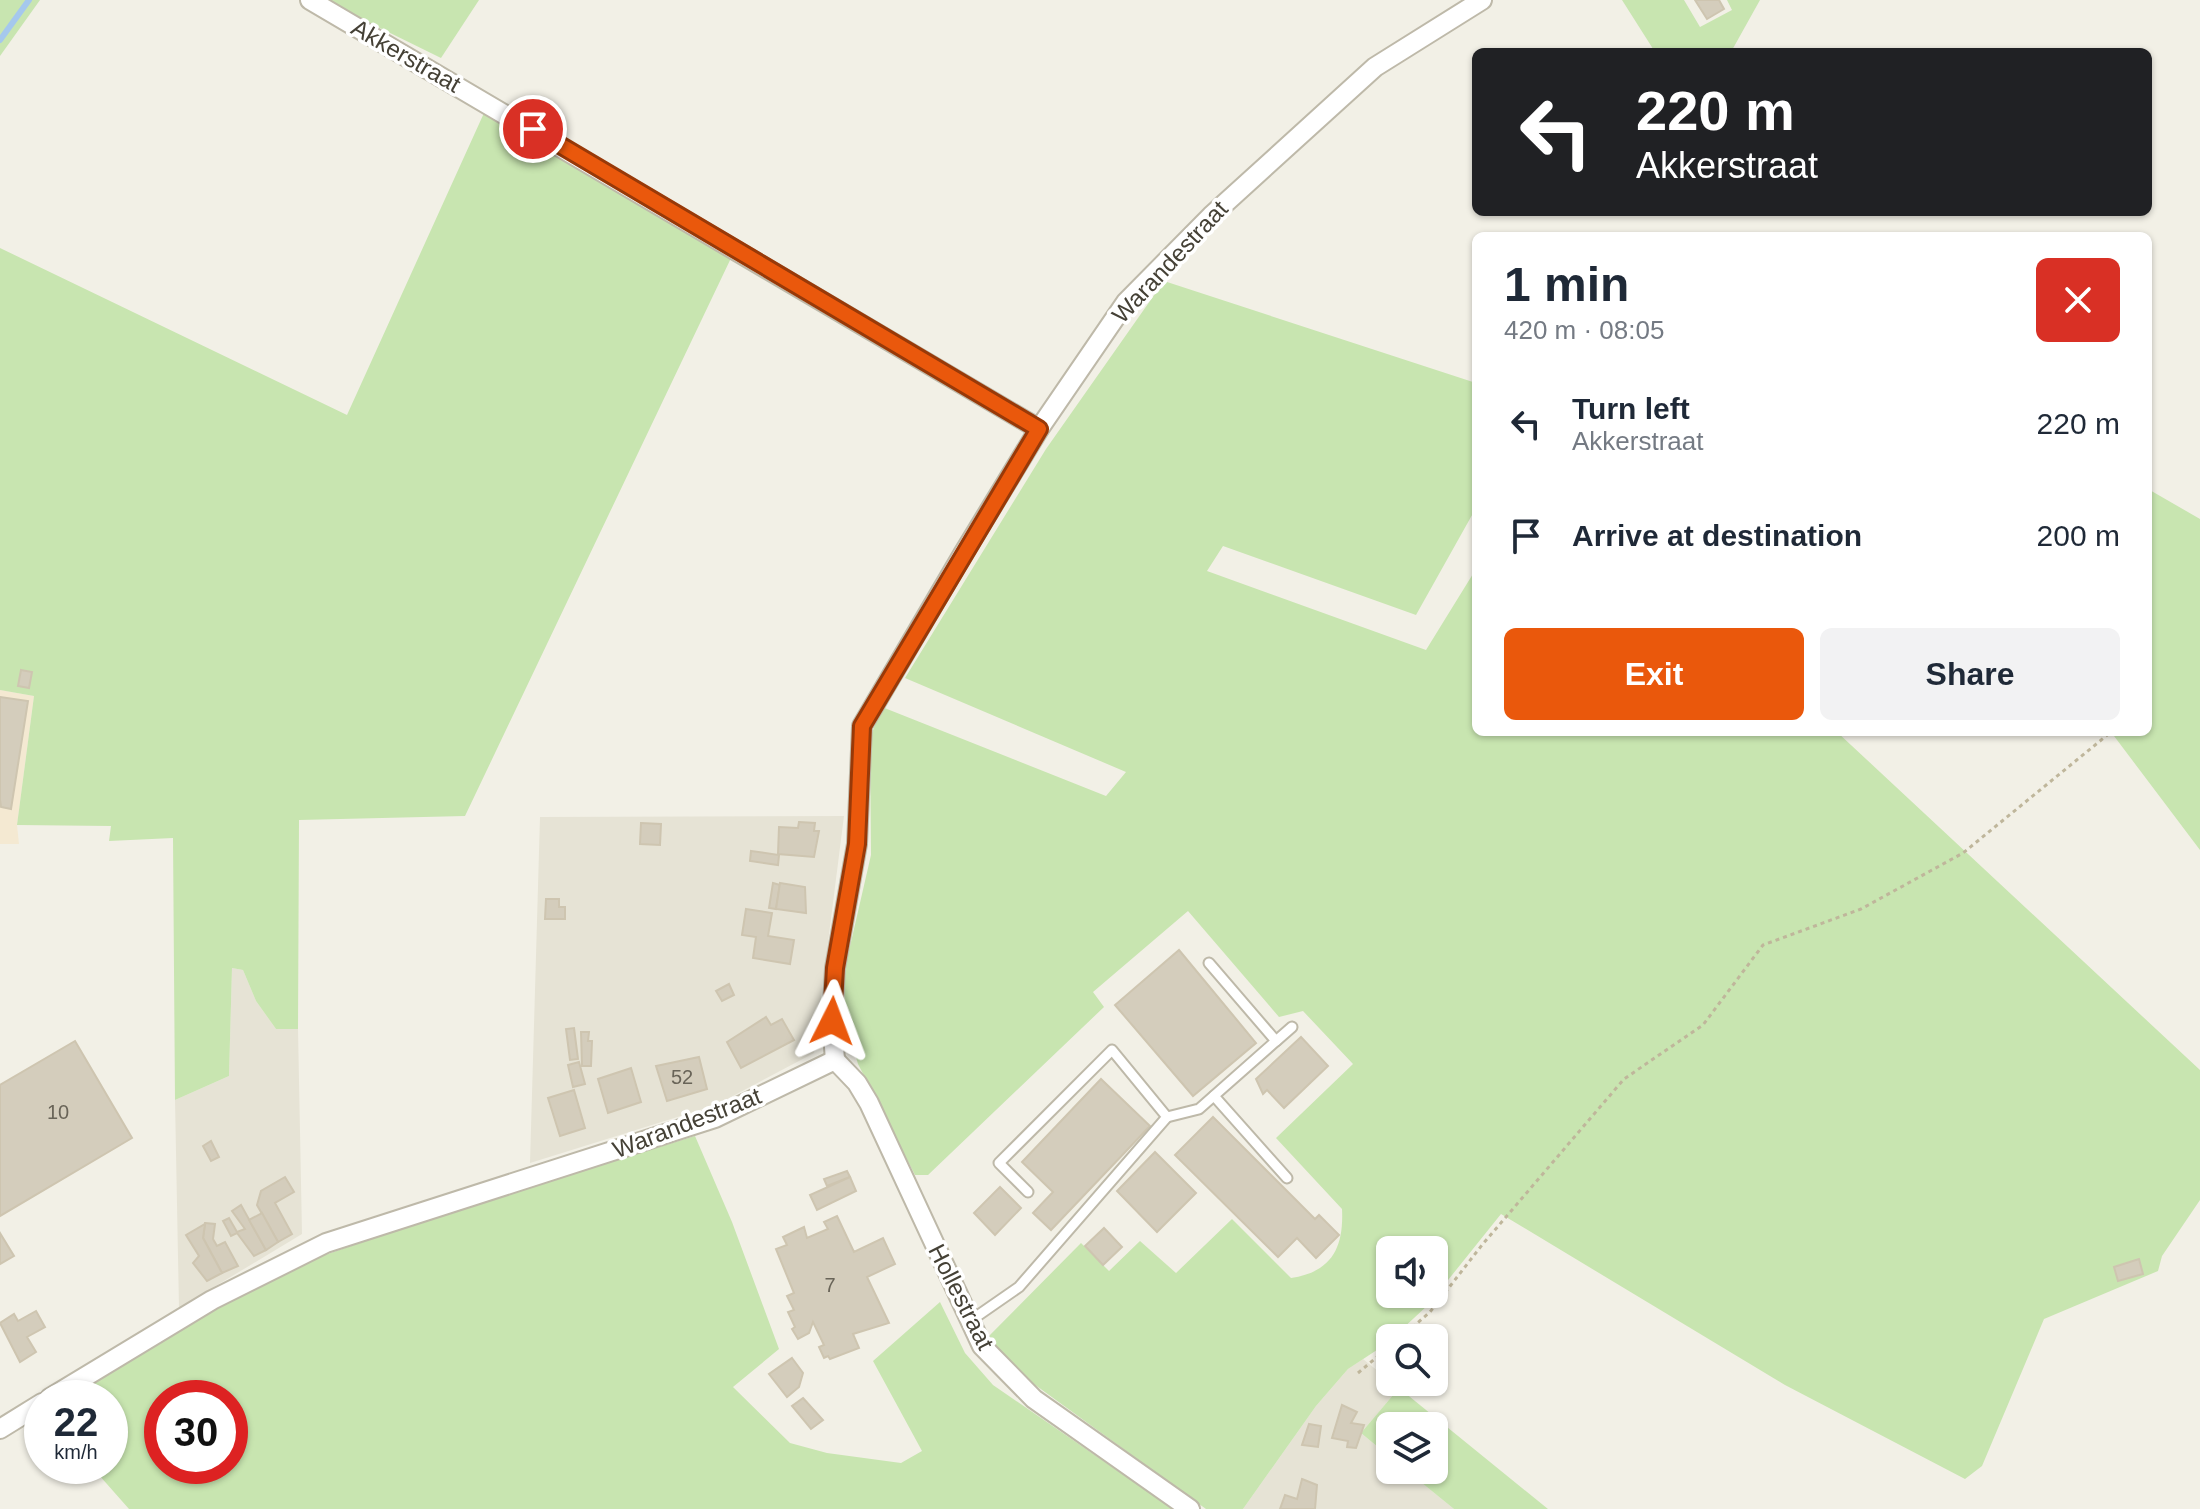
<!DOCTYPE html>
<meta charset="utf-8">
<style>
:root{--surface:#fff;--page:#f2f2f3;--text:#1f2937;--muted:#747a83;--accent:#ea580c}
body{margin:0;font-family:Helvetica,sans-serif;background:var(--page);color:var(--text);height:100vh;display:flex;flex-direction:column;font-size:30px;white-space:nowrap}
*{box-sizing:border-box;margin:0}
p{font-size:26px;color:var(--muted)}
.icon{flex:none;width:44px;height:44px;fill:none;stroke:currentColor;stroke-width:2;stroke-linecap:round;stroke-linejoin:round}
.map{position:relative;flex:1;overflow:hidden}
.details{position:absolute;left:1472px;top:232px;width:680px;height:504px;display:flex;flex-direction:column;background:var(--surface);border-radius:12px;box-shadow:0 2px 6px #0004}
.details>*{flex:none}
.banner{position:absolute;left:1472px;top:48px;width:680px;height:168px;border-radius:12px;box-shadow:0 2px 6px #0004;background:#202124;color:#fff;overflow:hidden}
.buttons{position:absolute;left:1376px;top:1236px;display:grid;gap:16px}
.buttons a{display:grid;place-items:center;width:72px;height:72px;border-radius:12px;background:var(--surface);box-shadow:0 2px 6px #0004;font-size:40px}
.speed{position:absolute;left:24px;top:1380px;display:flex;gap:16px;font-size:40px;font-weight:700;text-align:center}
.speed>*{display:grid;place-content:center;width:104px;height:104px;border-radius:50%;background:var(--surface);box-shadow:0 2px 6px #0004;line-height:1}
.speed small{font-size:20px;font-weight:400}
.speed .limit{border:12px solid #d22;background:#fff;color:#111}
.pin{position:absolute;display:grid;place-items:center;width:68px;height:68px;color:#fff;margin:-34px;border:4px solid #fff;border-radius:50%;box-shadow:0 2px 8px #0007}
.me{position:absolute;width:88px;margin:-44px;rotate:3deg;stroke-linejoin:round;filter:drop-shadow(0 0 6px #0008)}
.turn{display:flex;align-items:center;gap:28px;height:168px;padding:0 32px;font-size:36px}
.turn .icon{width:104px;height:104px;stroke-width:2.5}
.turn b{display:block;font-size:56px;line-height:68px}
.round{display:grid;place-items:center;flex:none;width:84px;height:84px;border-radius:12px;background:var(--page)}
.headline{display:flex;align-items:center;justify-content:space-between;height:136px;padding:0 32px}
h1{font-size:48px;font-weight:800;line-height:60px}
.primary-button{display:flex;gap:16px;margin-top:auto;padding:16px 32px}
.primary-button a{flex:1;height:92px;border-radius:12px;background:var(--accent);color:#fff;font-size:32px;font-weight:800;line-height:92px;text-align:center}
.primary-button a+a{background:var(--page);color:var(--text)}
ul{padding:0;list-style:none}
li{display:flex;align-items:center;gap:24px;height:112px;padding:0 32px}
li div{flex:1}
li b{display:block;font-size:30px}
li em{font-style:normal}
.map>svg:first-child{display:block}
.residential{fill:#e6e3d5}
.commercial{fill:#f4e9d2}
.green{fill:#c8e5b0;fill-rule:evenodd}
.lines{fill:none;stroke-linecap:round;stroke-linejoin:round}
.stream{stroke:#a5c8ed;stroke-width:6}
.building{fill:#d4cdbc;stroke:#cec5b0;stroke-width:2}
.service-casing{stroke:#beb9a9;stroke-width:13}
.minor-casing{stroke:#beb9a9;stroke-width:22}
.path{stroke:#bfb69b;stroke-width:3;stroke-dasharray:4 4;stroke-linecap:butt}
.service{stroke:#fff;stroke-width:9}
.minor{stroke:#fff;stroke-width:18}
.route-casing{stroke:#983908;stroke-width:20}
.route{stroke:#ea580c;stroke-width:14}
.labels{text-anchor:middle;stroke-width:7;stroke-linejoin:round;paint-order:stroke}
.number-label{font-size:20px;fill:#696458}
.street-label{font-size:24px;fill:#454136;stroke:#fff}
</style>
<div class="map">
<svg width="2200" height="1509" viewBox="0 0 2200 1509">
<rect width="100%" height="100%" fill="#f2f0e6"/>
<!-- residential -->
<g class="residential">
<polygon points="844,816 814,1053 716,1105 530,1163 540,817"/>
<polygon points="232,968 243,970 256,1001 276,1029 298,1029 302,1234 179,1308 175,1100 229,1076"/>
<polygon points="1363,1359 1399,1388 1361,1433 1390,1457 1390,1470 1406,1470 1454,1509 1243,1509 1316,1406 1348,1369"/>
</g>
<!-- commercial -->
<polygon class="commercial" points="0,690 34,696 17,825 19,844 0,844"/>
<!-- green -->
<g class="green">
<polygon points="0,0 40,0 0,56"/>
<polygon points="323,0 479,0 441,58"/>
<polygon points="1622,0 1684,0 1700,27 1732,10 1727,0 1760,0 1731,52 1655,52"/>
<polygon points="484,113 732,256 465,816 299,820 298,1029 276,1029 256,1001 243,970 232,968 229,1076 175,1100 173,838 109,841 111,826 17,825 34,696 0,690 0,248 347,415"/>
<path d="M1164 281 1476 383V508L1416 615 1223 546 1207 571 1426 650 1476 569V732H1837L2200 1070V1200L2162 1256 2158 1271 2044 1319 1982 1466 1965 1479 1785 1385 1501 1214 1428 1305 1386 1344 1348 1369 1316 1406 1243 1509H1206L1012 1368 988 1337 1081 1243 1109 1271 1140 1241 1176 1273 1232 1219 1291 1278C1331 1272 1344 1249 1342 1209L1276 1138 1353 1064 1303 1011 1279 1017 1188 911 1093 992 1104 1007 928 1175H915L858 1064 844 1016 845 968 871 855 870 738 882 707 1106 796 1126 772 905 678 1046 449ZM1390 1250H1434V1294H1390Z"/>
<polygon points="2148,489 2200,519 2200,850 2111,732 2148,732"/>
<path d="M695 1136 732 1222 779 1349 733 1387 790 1443 827 1453 901 1463 922 1451 873 1361 940 1302 965 1353 993 1385 1173 1509H129L91 1466H110V1398H70L214 1309 302 1263 457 1209ZM162 1398H230V1466H162Z"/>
<polygon points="1399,1388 1548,1509 1454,1509 1406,1470 1434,1470 1434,1426 1390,1426 1390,1457 1361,1433"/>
</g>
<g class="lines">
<!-- stream -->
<polyline class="stream" points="0,40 29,0"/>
</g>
<!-- building -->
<g class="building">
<polygon points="1695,0 1719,0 1724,9 1707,19"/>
<polygon points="21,670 32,672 29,688 18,686"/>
<polygon points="0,697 28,701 11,809 1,807 0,800"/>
<polygon points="799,822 815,823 814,831 819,831 814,857 778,854 779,827 798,828"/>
<polygon points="641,823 661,824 660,845 640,844"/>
<polygon points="751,851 779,855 778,865 750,861"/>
<polygon points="773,883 780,885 776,909 769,908"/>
<polygon points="780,883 805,887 806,913 776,909"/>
<polygon points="546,899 559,899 559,907 565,907 565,919 545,919"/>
<polygon points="746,909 772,913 768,936 794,940 790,964 753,958 756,937 742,935"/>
<polygon points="1179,950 1256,1043 1193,1096 1115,1005"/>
<polygon points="729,984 734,995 722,1001 716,991"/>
<polygon points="766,1017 771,1025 782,1019 794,1040 741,1068 727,1042"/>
<polygon points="574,1028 578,1059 570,1060 566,1029"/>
<polygon points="581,1032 589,1032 588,1041 592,1041 591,1066 582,1066"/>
<polygon points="1301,1037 1328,1066 1284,1108 1267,1090 1263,1094 1256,1079"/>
<polygon points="75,1041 132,1138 0,1216 0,1085"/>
<polygon points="699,1057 707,1089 667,1101 656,1066"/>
<polygon points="579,1062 585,1084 573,1087 568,1065"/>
<polygon points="631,1068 641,1102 608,1113 598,1079"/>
<polygon points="1101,1079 1150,1126 1051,1230 1033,1213 1053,1192 1022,1162"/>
<polygon points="574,1090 585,1128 560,1136 548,1098"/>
<polygon points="1213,1117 1315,1219 1319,1215 1339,1235 1316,1258 1297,1238 1278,1257 1175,1155"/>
<polygon points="211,1141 219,1157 211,1161 203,1146"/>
<polygon points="1155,1152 1196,1193 1157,1232 1117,1191"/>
<polygon points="847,1171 850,1177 827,1186 824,1179"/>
<polygon points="285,1177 294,1192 275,1203 292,1234 278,1242 257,1205 261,1191"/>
<polygon points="850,1177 856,1191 817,1210 810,1195"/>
<polygon points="1000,1187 1021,1208 995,1235 974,1213"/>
<polygon points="241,1205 266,1250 254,1256 237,1233 231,1236 223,1221 229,1218 237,1232 245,1229 232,1211"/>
<polygon points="262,1213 278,1242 266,1250 249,1220"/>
<polygon points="837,1216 854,1252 883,1238 895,1264 867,1277 889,1323 853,1334 859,1348 830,1359 828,1356 824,1358 819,1347 824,1345 813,1322 809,1333 798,1339 792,1329 795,1327 788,1312 794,1310 787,1296 794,1293 776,1249 787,1245 783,1237 804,1227 807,1238 828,1229 824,1222"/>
<polygon points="205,1223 215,1224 213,1239 217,1246 225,1242 238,1266 222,1273 203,1238"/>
<polygon points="205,1224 203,1238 222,1273 207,1281 193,1263 199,1256 186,1235"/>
<polygon points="1104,1228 1122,1247 1103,1265 1085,1246"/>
<polygon points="0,1233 14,1256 0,1264"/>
<polygon points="2139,1259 2143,1274 2118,1281 2114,1267"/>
<polygon points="36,1311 45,1327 27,1337 36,1352 20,1362 0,1323 14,1314 18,1321"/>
<polygon points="792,1358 803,1373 799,1387 787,1397 769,1374"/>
<polygon points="803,1398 823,1420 811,1429 792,1406"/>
<polygon points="1342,1405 1357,1412 1351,1423 1364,1425 1356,1448 1347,1447 1348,1441 1332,1438"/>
<polygon points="1309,1424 1321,1426 1318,1447 1302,1445"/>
<polygon points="1302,1479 1317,1485 1315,1509 1280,1509 1285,1495 1297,1499"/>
</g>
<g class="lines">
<defs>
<g id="service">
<polyline points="1276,1041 1292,1027"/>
<polyline points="1214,1096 1287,1178"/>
<polyline points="1167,1117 1199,1109 1276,1041 1209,963"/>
<polyline points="970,1321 1019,1287 1167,1117 1112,1050 999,1163 1028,1192"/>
</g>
<g id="minor">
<polyline points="310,0 1039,429"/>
<polyline points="835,1060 832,1021 835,968 857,844 862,726 963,554 1039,429 1126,302 1211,216 1375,67 1482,0"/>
<polyline points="835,1060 857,1083 869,1103 982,1346 1034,1399 1190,1509"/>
<polyline points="50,1398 212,1300 326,1243 715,1118 835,1060"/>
<polyline points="0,1429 42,1403"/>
</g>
</defs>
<!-- service casing -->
<use href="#service" class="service-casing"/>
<!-- minor casing -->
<use href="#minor" class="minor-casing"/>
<!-- path -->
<g class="path">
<polyline points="1400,1338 1430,1312 1482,1245 1624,1079 1703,1025 1763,945 1861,909 1963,853 2111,732"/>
<polyline points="1358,1373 1390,1346"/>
</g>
<!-- service -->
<use href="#service" class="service"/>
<!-- minor -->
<use href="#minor" class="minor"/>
</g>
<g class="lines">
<defs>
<polyline id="route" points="533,129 1039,429 862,726 857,844 835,968 832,1021"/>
</defs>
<!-- route casing -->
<use href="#route" class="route-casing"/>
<!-- route -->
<use href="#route" class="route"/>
</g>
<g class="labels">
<!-- number labels -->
<g class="number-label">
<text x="682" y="1084">52</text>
<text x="58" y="1119">10</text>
<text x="830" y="1292">7</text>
</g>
<!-- street labels -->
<g class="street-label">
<text transform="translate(406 56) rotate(30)" y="8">Akkerstraat</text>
<text transform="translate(1170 262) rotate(-47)" y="8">Warandestraat</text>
<text transform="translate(687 1123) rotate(-21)" y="8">Warandestraat</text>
<text transform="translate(961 1297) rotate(63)" y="8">Hollestraat</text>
</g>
</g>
</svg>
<div class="buttons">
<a><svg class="icon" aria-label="sound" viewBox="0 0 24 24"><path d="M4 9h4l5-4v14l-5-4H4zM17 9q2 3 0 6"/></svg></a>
<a><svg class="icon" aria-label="search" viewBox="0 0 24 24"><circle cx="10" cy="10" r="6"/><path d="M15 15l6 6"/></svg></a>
<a><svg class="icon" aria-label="layers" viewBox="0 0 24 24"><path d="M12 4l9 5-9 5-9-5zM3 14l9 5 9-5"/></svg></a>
</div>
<div class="speed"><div>22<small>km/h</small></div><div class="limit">30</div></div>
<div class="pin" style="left:533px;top:129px;background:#d93025"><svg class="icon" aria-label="arrive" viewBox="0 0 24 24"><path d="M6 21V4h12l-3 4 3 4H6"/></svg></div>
<svg class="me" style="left:832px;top:1021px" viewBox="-20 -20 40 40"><path d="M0-17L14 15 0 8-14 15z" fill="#ea580c" stroke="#fff" stroke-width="4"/></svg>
<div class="banner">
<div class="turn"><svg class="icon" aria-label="left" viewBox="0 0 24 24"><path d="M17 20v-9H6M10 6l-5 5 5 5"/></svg><div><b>220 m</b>Akkerstraat</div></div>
</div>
<section class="details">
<div class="headline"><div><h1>1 min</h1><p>420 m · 08:05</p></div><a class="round" style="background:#d93025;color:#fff"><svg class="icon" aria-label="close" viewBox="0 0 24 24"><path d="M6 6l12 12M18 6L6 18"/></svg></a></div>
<ul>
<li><svg class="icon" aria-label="left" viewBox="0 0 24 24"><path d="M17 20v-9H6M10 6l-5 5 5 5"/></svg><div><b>Turn left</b><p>Akkerstraat</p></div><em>220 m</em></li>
<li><svg class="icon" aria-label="arrive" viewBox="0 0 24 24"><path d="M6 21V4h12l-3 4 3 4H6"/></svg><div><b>Arrive at destination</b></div><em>200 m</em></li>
</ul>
<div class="primary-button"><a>Exit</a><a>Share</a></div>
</section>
</div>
